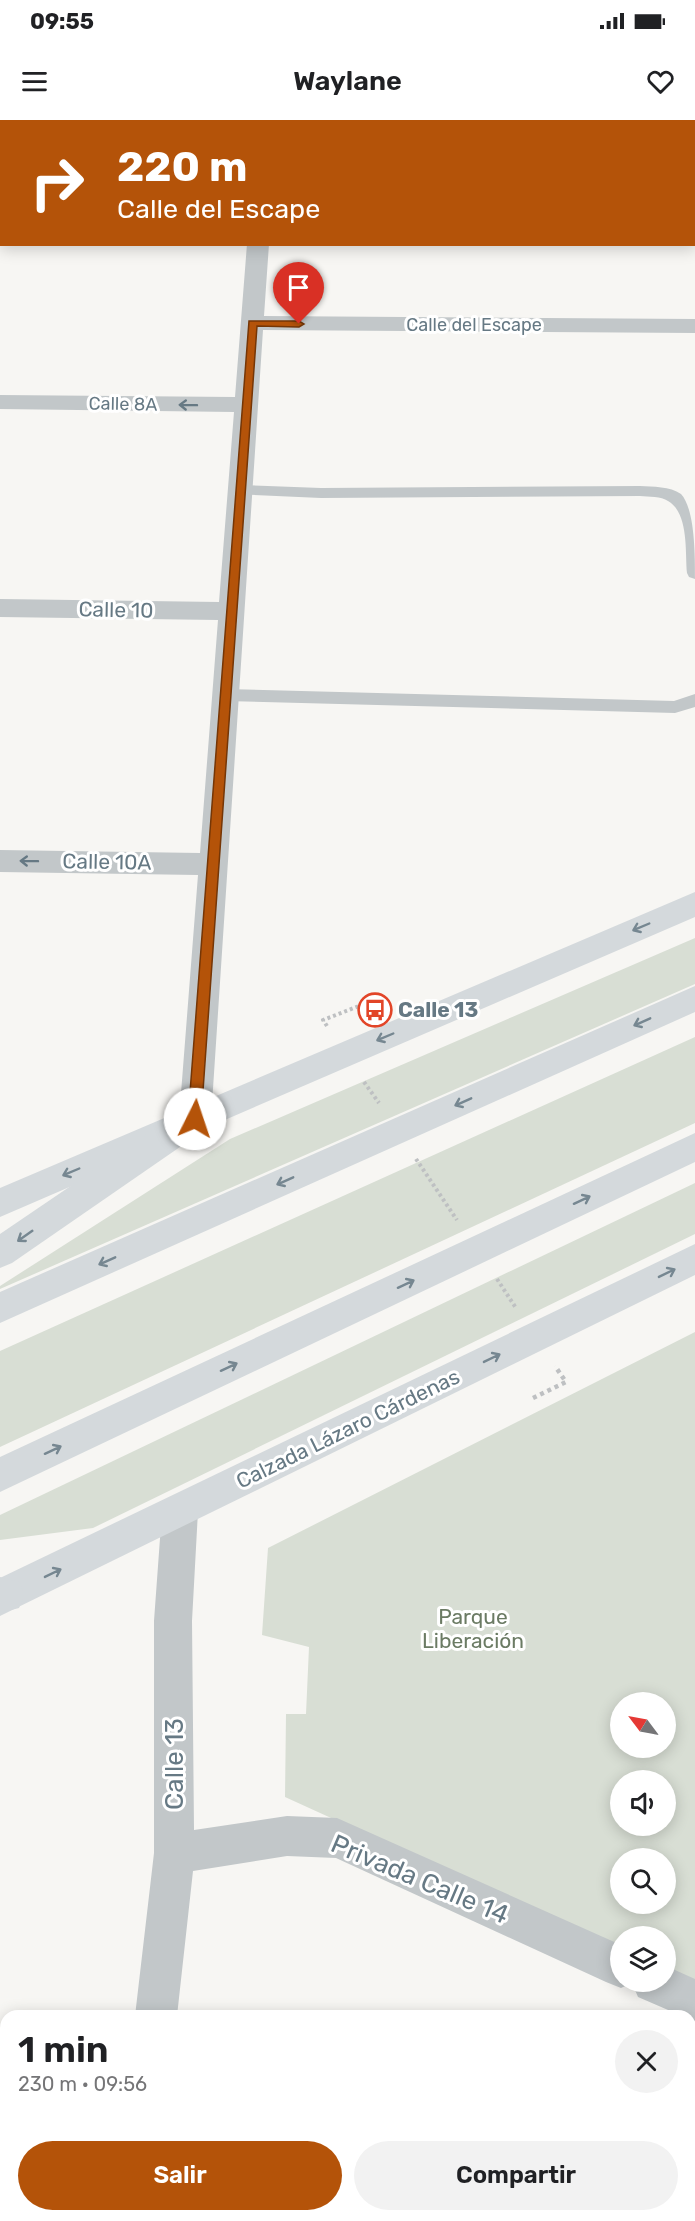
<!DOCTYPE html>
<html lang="es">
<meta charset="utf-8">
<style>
:root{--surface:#fff;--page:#f2f2f2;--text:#202124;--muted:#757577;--accent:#b45309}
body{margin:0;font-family:Rubik,sans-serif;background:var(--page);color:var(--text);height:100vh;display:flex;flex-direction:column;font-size:22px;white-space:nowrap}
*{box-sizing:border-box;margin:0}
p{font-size:20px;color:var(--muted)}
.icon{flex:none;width:33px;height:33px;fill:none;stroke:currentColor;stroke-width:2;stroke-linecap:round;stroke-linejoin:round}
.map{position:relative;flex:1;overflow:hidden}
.details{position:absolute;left:0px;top:1890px;width:696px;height:212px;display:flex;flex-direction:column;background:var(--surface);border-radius:18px 18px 0 0;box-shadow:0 3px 15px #0003}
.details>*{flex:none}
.hud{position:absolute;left:0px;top:0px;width:696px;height:126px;box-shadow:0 3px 15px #0003;background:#b45309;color:#fff;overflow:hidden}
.needle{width:39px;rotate:302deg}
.fabs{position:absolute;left:610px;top:1572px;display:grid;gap:12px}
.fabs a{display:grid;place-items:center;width:66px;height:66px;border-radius:50%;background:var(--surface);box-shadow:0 3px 15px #0003;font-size:30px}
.pin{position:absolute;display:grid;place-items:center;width:51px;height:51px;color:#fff;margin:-62px -26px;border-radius:50% 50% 50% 0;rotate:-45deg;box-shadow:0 0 6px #0007}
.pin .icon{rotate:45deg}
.me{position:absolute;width:66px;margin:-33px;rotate:4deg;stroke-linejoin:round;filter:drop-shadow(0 0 4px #0008)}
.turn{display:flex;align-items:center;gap:21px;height:126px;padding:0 18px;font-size:27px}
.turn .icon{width:78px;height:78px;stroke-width:2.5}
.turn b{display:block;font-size:42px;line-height:51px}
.round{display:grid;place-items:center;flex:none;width:63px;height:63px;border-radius:32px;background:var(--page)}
.summary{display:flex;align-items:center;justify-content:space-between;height:102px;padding:0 18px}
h1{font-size:36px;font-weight:600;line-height:45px}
.button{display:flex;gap:12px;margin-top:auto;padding:12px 18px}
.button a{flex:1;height:69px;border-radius:36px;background:var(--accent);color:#fff;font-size:24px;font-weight:600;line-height:69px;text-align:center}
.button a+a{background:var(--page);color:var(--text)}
.status{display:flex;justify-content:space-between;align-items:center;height:42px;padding:0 30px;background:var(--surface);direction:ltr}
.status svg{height:16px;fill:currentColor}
header{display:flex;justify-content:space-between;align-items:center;height:78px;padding:0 18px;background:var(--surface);font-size:27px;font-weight:600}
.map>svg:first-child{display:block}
.green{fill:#d8ded4;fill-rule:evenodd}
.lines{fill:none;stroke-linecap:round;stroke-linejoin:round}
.path-far1{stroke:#bec0c2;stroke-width:4;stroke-dasharray:3 3;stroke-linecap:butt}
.path{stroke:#bec0c2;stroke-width:4.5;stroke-dasharray:4 4;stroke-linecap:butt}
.service{fill:#c2c7c9;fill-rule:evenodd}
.minor{fill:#c2c7c9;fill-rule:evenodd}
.secondary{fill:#d4d9dc;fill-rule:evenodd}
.motorway{fill:#d4d9dc;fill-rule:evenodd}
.oneway{stroke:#667984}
.oneway2{stroke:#768791}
.route{fill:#b45309;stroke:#753606;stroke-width:1.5}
.labels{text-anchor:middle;stroke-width:6;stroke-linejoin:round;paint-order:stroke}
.far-street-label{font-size:18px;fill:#667984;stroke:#fff}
.street-label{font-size:21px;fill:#667984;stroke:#fff}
.poi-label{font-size:21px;font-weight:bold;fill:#667984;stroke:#fff;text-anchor:start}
.park-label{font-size:21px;fill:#6b7b64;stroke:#fff}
.near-street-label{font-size:26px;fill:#667984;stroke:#fff}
</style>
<div class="status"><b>09:55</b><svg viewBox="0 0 49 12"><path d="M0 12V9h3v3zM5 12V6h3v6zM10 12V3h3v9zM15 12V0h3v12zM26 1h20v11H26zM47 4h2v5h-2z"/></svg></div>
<header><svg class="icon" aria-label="menu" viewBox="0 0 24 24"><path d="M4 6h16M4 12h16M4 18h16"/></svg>Waylane<svg class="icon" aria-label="heart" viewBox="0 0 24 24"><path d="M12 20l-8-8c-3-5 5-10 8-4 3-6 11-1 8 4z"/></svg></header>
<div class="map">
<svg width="695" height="2101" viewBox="0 0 695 2101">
<rect width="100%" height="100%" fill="#f7f6f3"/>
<!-- green -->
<g class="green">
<polygon points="695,818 695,864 0,1169 0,1166 230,1019"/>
<polygon points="695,917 695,1003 0,1327 0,1231"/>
<polygon points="695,1063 695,1114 93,1408 0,1420 0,1395"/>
<path d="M695 1212V1864L666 1851V1816H621V1830L285 1677 286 1594H306L309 1527 262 1515 268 1428ZM621 1582H666V1628H621ZM621 1660H666V1706H621ZM621 1738H666V1784H621Z"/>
</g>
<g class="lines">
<!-- path-far1 -->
<g class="path-far1">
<polyline points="327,906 323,900 359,886 363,891"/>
<polyline points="364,962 379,983"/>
<polyline points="416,1039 457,1100"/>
<polyline points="497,1159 516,1188"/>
</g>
<!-- path -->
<polyline class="path" points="533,1278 566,1262 555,1246"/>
<!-- service -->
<g class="service">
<path d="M240 365 321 368 640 366C653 367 670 366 681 374 695 389 695 435 695 459L689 457 687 453C685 432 689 393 668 381 661 376 649 377 640 376L321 378 234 374 232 370Z"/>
<polygon points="225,569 674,581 695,574 695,587 675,593 225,581 219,579 216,575 219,571"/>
</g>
<!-- minor -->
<g class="minor">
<rect x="257" y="0" width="20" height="2"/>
<polygon points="667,0 695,0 695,6 694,2"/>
<rect x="694" y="90" width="1" height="14"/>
<rect x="0" y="106" width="2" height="14"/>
<polygon points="247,124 269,124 264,196 695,199 695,213 263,210 211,999 206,1009 195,1012 184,1009 179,999 198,755 0,752 0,730 200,733 218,500 0,497 0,479 219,482 234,292 0,289 0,275 235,277"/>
<polygon points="180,1373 193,1379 198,1391 192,1501 194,1710 287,1696 337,1698 621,1825 621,1862 666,1862 666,1846 695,1859 695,1901 690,1899 690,1896 682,1896 638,1877 632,1863 621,1868 606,1862 336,1738 287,1736 193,1751 177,1896 135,1896 154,1733 154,1501 162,1391 167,1379"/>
<rect x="0" y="1975" width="6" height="44"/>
<rect x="690" y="1998" width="5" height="44"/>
<polygon points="116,2096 161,2096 162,2101 116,2101"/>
</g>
<!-- secondary -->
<g class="secondary">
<polygon points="695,772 695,797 0,1097 0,1068"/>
<polygon points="695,1124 695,1155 0,1496 0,1458"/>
</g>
<!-- motorway -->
<g class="motorway">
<polygon points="695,866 695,892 0,1203 0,1172"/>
<polygon points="195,986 206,989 211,999 206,1009 12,1143 0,1148 0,1114 184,989"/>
<polygon points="695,1013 695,1042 0,1372 0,1337"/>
<polygon points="0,1457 19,1462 25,1475 19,1488 0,1493"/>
</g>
</g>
<!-- one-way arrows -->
<defs><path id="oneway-shaft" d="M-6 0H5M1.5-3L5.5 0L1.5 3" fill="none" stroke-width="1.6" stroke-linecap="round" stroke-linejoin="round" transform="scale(1.5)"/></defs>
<g class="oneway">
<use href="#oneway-shaft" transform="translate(188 285) rotate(-179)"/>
<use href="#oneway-shaft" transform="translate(29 741) rotate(-179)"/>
</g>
<g class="oneway2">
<use href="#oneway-shaft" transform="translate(641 807) rotate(157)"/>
<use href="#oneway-shaft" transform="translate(642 902) rotate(156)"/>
<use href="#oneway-shaft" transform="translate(385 917) rotate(157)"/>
<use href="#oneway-shaft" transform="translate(463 982) rotate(156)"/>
<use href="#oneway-shaft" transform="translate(71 1052) rotate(157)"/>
<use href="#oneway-shaft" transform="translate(285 1061) rotate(156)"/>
<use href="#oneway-shaft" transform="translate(582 1080) rotate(-25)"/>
<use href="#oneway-shaft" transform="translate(25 1116) rotate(145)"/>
<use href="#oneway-shaft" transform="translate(107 1141) rotate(156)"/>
<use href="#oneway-shaft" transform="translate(667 1153) rotate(-26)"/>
<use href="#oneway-shaft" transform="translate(406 1164) rotate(-25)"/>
<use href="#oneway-shaft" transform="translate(492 1238) rotate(-26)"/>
<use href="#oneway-shaft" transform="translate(229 1247) rotate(-25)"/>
<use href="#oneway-shaft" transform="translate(53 1330) rotate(-25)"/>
<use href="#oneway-shaft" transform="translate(53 1453) rotate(-26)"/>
</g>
<!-- route -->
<polygon class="route" points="249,201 299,201 304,204 299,207 257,206 201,999 195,1005 188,999"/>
<!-- icons -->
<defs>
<symbol id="bus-ring" viewBox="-11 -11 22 22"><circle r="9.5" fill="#fff" stroke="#e24528" stroke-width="1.5"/><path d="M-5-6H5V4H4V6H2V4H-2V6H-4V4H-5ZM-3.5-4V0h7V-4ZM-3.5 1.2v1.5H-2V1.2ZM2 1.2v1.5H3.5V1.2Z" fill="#e24528"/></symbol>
</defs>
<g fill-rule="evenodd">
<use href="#bus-ring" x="356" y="871" width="38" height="38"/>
</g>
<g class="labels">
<!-- far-street labels -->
<g class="far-street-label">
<text x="474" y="211">Calle del Escape</text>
<text transform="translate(123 284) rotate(1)" y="6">Calle 8A</text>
</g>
<!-- street labels -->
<g class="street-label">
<text transform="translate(116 490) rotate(1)" y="7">Calle 10</text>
<text transform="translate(107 742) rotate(1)" y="7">Calle 10A</text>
<text transform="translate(348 1309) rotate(-26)" y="7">Calzada Lázaro Cárdenas</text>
</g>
<!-- poi labels -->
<g class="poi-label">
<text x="398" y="897">Calle 13</text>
</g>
<!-- park labels -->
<g class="park-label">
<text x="473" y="1504">Parque<tspan x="473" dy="24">Liberación</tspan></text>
</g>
<!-- near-street labels -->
<g class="near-street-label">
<text transform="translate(174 1644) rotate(-90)" y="9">Calle 13</text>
<text transform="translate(420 1759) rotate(23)" y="9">Privada Calle 14</text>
</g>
</g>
</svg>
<div class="fabs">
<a><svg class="needle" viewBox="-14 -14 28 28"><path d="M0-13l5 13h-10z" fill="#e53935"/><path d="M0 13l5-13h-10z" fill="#757577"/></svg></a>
<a><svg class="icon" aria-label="sound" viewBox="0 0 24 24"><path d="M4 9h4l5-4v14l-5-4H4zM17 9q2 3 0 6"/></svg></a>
<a><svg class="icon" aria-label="search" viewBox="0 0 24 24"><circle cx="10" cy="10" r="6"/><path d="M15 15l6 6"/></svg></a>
<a><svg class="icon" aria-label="layers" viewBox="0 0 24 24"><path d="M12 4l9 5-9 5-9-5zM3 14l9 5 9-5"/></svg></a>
</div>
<div class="pin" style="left:299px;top:204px;background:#d93025"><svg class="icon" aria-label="arrive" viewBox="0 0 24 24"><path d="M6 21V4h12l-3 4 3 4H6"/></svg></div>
<svg class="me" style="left:195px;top:999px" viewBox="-20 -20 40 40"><circle r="19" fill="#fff"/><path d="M0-13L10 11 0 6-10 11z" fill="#b45309"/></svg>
<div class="hud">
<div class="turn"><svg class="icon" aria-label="right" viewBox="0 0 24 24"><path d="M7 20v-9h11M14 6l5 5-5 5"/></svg><div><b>220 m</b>Calle del Escape</div></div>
</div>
<section class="details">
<div class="summary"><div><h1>1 min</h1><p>230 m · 09:56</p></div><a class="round"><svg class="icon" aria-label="close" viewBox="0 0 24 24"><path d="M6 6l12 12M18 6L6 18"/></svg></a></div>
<div class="button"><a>Salir</a><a>Compartir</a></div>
</section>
</div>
